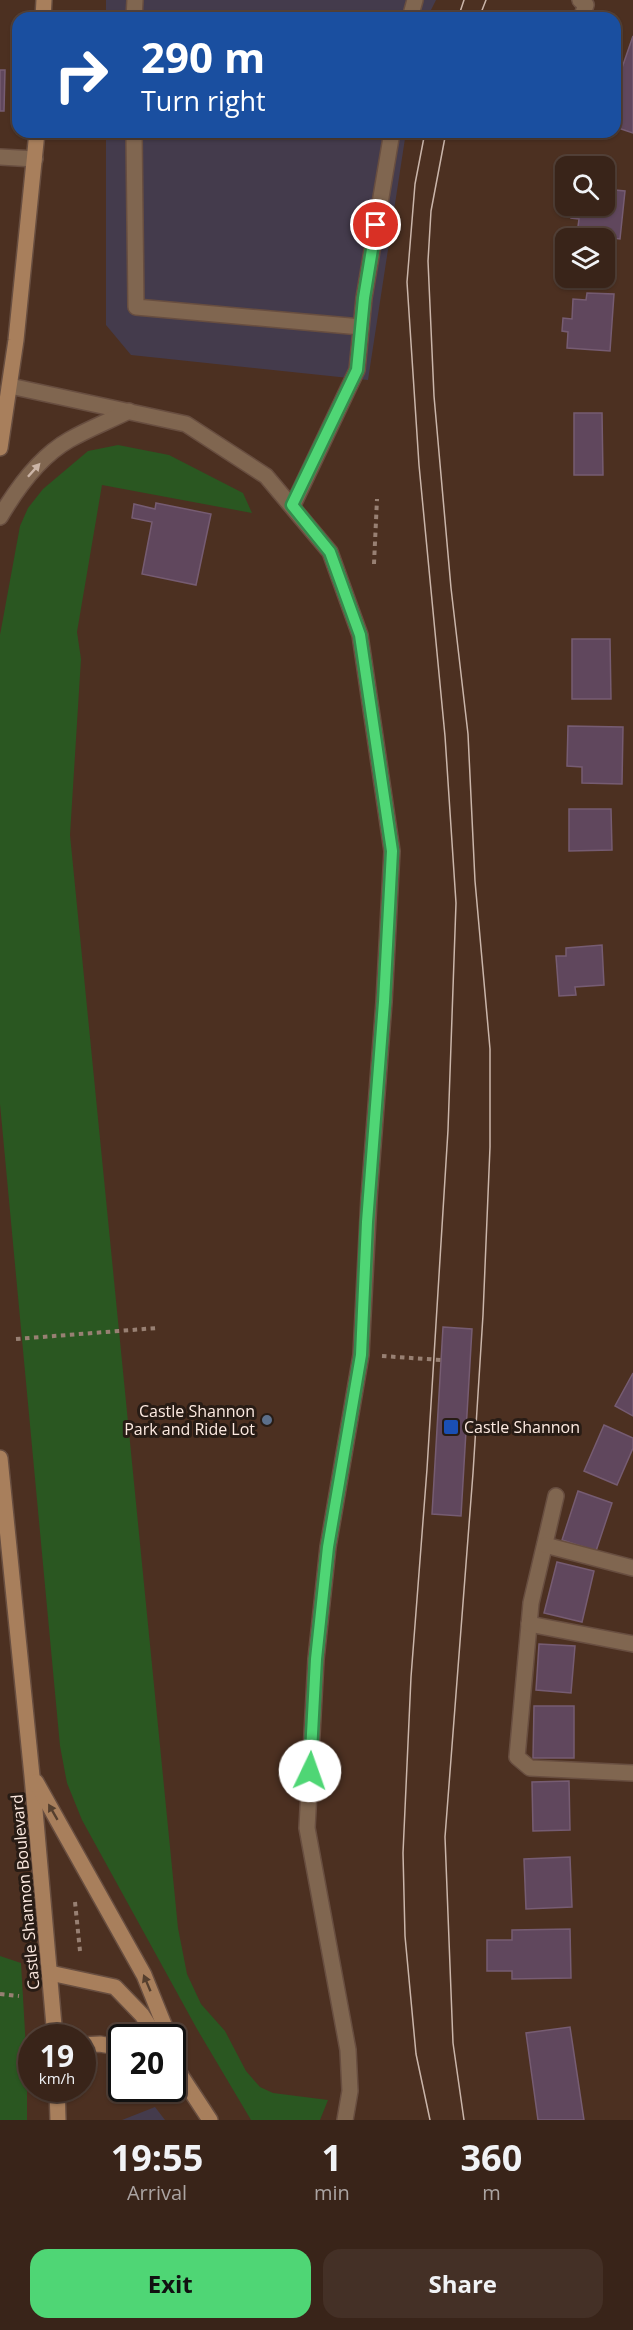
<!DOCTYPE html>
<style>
:root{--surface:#392419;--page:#443026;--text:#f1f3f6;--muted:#aba4a2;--line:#534138;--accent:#4fd675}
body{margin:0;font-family:"Open Sans",sans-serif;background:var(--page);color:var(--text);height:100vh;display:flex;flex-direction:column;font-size:22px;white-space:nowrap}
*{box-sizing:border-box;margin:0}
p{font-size:20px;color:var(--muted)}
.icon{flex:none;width:33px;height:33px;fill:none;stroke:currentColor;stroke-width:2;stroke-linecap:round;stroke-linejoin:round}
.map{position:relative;height:2120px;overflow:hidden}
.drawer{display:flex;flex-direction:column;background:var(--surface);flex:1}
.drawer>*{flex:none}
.banner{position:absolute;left:12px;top:12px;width:609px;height:126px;border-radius:18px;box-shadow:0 2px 4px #0004,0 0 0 2px var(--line);background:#1a4fa0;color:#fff;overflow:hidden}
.fabs{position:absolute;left:555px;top:156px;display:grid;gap:12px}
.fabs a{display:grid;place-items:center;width:60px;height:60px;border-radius:12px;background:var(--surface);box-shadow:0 2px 4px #0004,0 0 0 2px var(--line);font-size:30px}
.speed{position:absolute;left:18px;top:2024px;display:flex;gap:12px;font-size:30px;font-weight:700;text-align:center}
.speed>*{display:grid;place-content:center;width:78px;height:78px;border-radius:50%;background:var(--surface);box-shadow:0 2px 4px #0004,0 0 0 2px var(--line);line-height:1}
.speed small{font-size:15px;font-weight:400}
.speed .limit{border:3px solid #111;border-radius:9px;background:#fff;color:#111}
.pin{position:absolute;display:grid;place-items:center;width:51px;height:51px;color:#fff;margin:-26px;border:3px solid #fff;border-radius:50%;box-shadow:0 2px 6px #0007}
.me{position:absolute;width:66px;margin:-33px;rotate:3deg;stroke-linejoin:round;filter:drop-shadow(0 0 4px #0008)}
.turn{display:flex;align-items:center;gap:21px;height:126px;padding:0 30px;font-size:27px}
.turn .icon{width:78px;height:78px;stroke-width:2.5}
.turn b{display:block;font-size:42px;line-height:51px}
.eta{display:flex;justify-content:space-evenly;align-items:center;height:102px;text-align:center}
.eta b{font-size:36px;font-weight:700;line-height:42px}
.action{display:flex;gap:12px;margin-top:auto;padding:12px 30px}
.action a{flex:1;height:69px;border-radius:18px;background:var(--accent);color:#111;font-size:24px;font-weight:700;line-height:69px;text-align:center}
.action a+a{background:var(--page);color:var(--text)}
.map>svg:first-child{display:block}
.commercial{fill:#443b4c}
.green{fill:#2a5721}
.building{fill:#60475d;stroke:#765c72;stroke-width:1.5}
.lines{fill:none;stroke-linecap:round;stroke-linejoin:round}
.lane-casing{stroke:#684e40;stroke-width:18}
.secondary-casing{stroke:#684e40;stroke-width:18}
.path{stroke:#988073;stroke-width:4;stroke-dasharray:4.5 4.5;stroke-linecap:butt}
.lane{stroke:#806650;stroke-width:15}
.secondary{stroke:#a87f5c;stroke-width:15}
.tram{stroke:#cab5aa;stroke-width:1.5}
.oneway{fill:#cbb5a7}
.oneway2{fill:#553f2e}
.route-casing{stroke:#338b4c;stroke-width:15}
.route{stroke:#4fd675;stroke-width:10}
.service-dot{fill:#5c6f8a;stroke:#281c15;stroke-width:2}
.transit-dot{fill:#1a4fb4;stroke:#281c15;stroke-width:2}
.labels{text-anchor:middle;stroke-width:6;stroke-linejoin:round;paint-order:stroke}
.poi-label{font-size:16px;fill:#fdeae1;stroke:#281c15;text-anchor:end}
.street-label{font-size:16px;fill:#fdeae1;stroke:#281c15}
</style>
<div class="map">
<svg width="633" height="2120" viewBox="0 0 633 2120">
<rect width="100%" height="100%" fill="#4c3021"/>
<!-- commercial -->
<g class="commercial">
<polygon points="106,0 436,0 427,18 106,18"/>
<polygon points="106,132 406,132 368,380 131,355 106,325"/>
<polygon points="155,2107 165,2120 122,2120"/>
</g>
<!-- green -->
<g class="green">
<polygon points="118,445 169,455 243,493 252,513 102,485 77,632 81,659 70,835 178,1928 187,1974 201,2004 225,2031 246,2071 260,2087 273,2093 328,2100 320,2120 251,2120 197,2029 82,1820 67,1783 60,1746 0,1104 0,635 20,526 28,508 43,489 88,451"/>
<polygon points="0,1956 21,1963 27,2066 27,2120 0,2120"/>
</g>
<!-- building -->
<g class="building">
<polygon points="633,36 633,133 615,127 615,88"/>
<polygon points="0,70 5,70 4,111 0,111"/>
<polygon points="604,189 625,191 620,239 577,234 579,219 571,218 572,206 604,206"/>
<polygon points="587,293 614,294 610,351 567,348 568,332 562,331 563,318 572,319 573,299 586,300"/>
<polygon points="574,413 602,413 603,475 574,475"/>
<polygon points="156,503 211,514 196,585 142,574 152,522 132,518 134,504 155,509"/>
<polygon points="572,639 610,639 611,699 572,699"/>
<polygon points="568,726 623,727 622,784 582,783 582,767 567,766"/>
<polygon points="569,809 611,809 612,850 569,851"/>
<polygon points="602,945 604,985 575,987 576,995 559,996 556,956 566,956 566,948"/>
<polygon points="443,1327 472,1329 461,1516 432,1514"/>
<polygon points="633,1373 633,1416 615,1406"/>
<polygon points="604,1425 633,1438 633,1448 617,1485 584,1471"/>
<polygon points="578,1491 612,1503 596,1551 562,1540"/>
<polygon points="557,1562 594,1571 582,1622 544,1613"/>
<polygon points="539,1644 575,1646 571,1693 536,1690"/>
<polygon points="534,1706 574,1706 574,1758 533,1758"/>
<polygon points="569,1781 570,1830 533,1831 532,1782"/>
<polygon points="570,1857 572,1907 526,1909 524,1859"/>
<polygon points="570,1929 571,1978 512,1979 512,1971 487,1971 487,1940 512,1940 512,1930"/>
<polygon points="570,2027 584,2120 538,2120 526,2033"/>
</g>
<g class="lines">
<defs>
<g id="lane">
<polyline points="580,0 586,5 581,18"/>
<polyline points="134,18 135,0"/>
<polyline points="410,18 415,0"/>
<polyline points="134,132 136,307 361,327"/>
<polyline points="0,157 35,159"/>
<polyline points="10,386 186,424 266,476 330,552 360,635 392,851 384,1002 369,1198 361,1355 328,1547 316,1659 307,1828 348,2050 350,2091 345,2120"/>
<polyline points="293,505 357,370 364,298 392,132"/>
<path d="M0 517C17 488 39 457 69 440 88 429 109 421 129 411"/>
<polyline points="556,1496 531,1603 517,1757 530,1768 633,1773"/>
<polyline points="545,1545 633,1568"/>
<polyline points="529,1624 633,1644"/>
</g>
<g id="secondary">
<polyline points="43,18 44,0"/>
<polyline points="0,448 16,340 37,132"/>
<polyline points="0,1458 32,1776 55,2037"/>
<polyline points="36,1782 144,1975 169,2037"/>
<polyline points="50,1973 115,1987 142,2015 156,2037"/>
<polyline points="82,2045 100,2044 122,2048"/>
<polyline points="172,2062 210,2120"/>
<polyline points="57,2088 58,2120"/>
</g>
</defs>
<!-- lane casing -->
<use href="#lane" class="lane-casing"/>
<!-- secondary casing -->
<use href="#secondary" class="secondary-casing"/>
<!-- path -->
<g class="path">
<polyline points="374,564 377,499"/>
<polyline points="16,1339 157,1328"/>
<polyline points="382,1356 441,1360"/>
<polyline points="75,1902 80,1951"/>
<polyline points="0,1994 19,1996"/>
</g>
<!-- lane -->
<use href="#lane" class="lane"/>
<!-- secondary -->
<use href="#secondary" class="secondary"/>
<!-- tram -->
<g class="tram">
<polyline points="458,18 464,0"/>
<polyline points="479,18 486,0"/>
<polyline points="425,132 415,184 407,282 419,465 445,736 456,903 448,1130 427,1469 411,1677 403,1853 405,1936 416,2054 430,2120"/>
<polyline points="446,132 431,211 428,261 434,396 451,588 468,734 475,881 490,1049 490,1147 483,1315 473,1473 445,1837 453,2043 464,2120"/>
</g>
</g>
<!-- one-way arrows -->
<defs><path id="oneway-solid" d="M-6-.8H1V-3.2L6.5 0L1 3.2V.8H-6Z" transform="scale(1.5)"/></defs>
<use class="oneway" href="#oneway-solid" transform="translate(34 470) rotate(-48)"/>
<g class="oneway2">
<use href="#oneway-solid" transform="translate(53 1812) rotate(-120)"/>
<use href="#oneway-solid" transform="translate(147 1983) rotate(-113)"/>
</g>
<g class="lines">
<defs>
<polyline id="route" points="310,1771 316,1659 328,1547 361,1355 367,1222 384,1002 392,851 360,635 330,552 292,505 357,370 364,298 376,225"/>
</defs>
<!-- route casing -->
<use href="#route" class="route-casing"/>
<!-- route -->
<use href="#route" class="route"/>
</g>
<!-- markers -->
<circle class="service-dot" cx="267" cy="1420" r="6"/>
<rect class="transit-dot" x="443" y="1419" width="16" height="16" rx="3"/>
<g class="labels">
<!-- poi labels -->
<g class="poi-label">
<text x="255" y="1417">Castle Shannon<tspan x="255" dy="18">Park and Ride Lot</tspan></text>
<text x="464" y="1433" text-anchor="start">Castle Shannon</text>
</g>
<!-- street labels -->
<g class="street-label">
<text transform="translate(25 1892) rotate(-95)" y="6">Castle Shannon Boulevard</text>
</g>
</g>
</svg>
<div class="fabs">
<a><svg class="icon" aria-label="search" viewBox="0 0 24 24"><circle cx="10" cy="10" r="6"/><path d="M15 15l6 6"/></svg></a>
<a><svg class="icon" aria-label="layers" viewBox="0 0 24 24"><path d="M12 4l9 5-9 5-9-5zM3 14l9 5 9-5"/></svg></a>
</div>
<div class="speed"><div>19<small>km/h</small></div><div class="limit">20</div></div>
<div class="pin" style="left:376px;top:225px;background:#d93025"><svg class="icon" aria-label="arrive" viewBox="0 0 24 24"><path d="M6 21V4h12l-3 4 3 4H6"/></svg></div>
<svg class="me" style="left:310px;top:1771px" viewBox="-20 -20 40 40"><circle r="19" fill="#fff"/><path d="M0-13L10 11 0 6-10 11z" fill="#4fd675"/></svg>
<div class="banner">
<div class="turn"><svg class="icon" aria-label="right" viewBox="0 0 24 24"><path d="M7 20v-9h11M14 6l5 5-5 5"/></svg><div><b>290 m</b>Turn right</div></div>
</div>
</div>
<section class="drawer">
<div class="eta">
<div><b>19:55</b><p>Arrival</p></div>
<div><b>1</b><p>min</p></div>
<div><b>360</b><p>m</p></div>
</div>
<div class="action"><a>Exit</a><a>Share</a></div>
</section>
